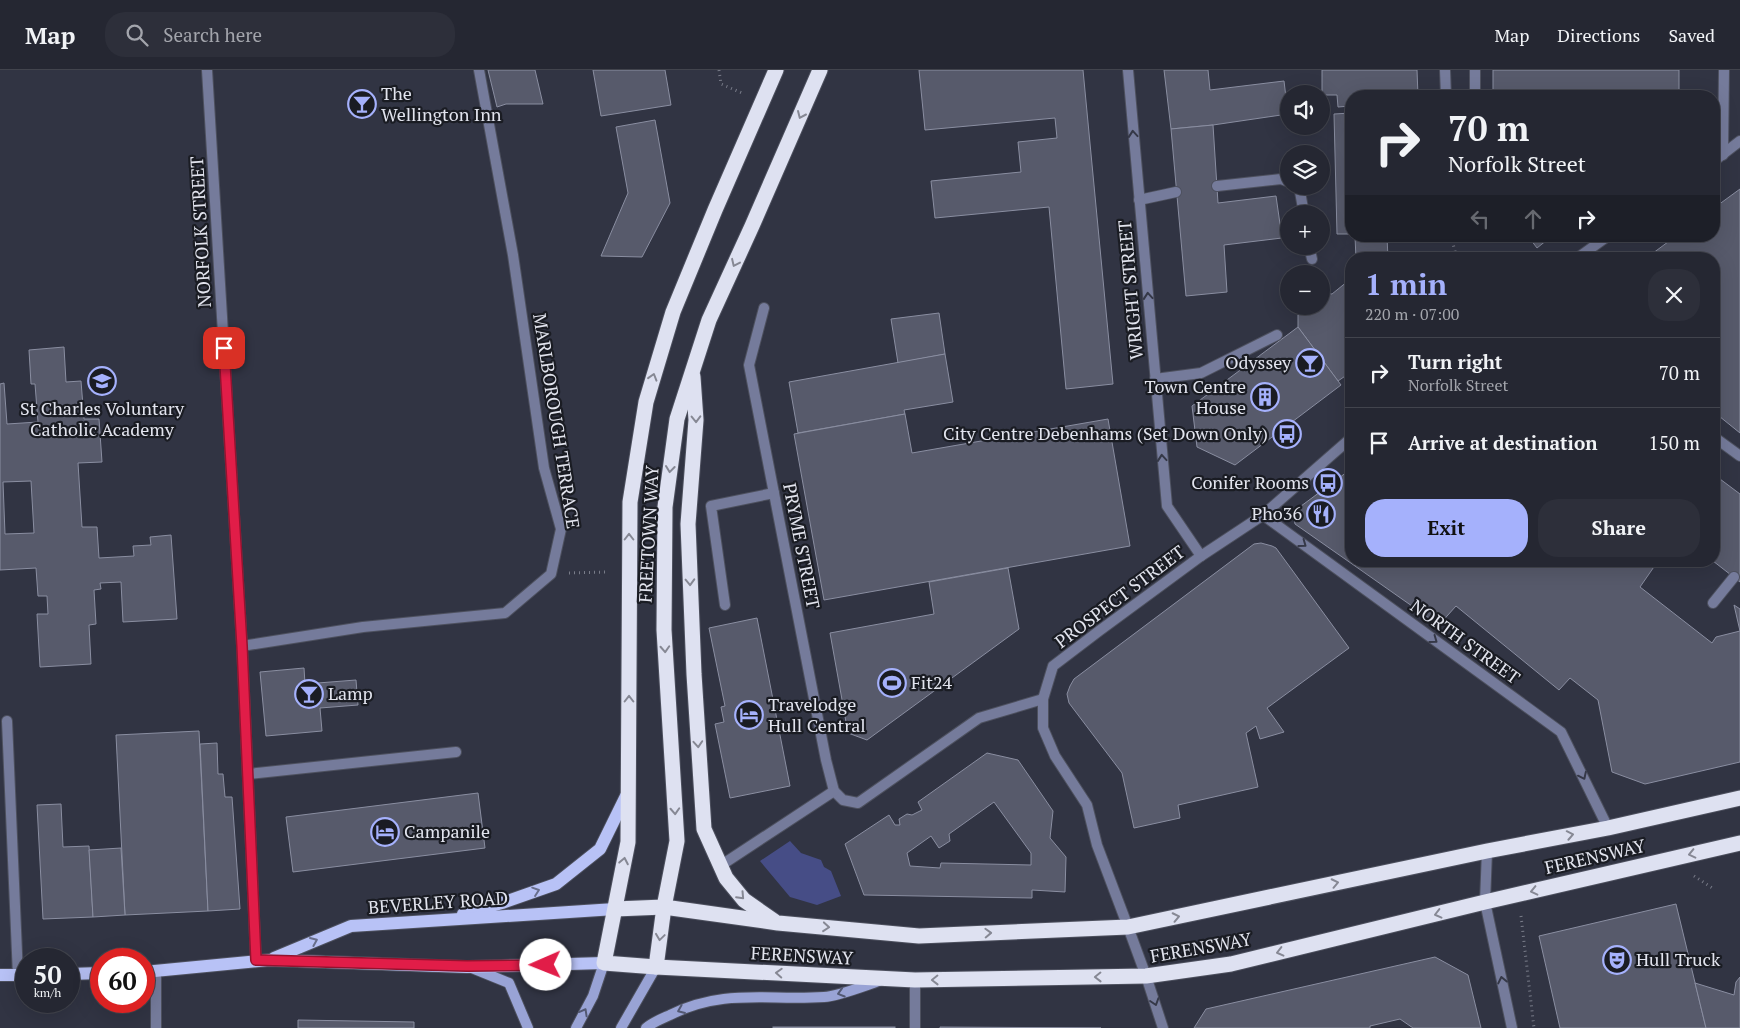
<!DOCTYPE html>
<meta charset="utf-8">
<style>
:root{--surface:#252732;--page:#2d2f3a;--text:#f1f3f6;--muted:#a3a5ac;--line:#42444d;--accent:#a5b1fc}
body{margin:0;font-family:"PT Serif",serif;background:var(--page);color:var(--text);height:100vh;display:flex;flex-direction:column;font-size:19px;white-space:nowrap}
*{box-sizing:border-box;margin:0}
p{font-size:16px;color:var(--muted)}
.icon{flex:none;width:28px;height:28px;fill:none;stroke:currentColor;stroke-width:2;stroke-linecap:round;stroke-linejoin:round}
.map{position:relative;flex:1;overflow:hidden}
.sheet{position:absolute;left:1345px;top:182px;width:375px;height:315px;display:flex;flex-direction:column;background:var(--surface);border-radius:20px;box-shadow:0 5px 20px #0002,0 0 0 1px var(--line)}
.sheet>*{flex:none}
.top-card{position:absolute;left:1345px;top:20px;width:375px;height:152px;border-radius:20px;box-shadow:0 5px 20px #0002,0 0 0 1px var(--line);background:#252732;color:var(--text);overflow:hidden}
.controls{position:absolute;left:1280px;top:15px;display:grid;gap:10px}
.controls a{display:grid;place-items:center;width:50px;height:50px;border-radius:50%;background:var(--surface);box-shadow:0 5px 20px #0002,0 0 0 1px var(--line);font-size:25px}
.speed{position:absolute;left:15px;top:878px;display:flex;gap:10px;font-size:25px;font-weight:700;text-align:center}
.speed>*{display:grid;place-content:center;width:65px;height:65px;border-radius:50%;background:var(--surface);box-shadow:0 5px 20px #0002,0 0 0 1px var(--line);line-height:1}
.speed small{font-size:12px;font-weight:400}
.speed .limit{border:8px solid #d22;background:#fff;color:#111}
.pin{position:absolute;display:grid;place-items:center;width:42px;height:42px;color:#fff;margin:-21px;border-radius:10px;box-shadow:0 2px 8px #0006}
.me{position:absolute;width:55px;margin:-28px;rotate:269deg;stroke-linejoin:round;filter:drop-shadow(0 0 4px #0008)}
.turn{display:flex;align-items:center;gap:18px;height:105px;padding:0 20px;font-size:22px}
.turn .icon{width:65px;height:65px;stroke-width:2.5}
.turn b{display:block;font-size:35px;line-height:42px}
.lanes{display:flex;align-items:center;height:48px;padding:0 20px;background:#0003;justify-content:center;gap:25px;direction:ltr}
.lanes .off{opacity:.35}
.round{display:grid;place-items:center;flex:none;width:52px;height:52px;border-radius:20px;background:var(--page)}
.summary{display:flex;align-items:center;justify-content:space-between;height:85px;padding:0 20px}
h1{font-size:30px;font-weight:800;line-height:38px;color:var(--accent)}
.action{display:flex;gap:10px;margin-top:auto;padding:10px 20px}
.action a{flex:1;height:58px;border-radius:20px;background:var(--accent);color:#111;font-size:20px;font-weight:800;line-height:58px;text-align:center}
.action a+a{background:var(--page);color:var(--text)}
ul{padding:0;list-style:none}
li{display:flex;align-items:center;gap:15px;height:70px;padding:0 20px;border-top:1px solid var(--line)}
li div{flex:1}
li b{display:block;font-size:19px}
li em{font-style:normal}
header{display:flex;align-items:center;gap:30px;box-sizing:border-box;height:70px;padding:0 25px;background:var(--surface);border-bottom:1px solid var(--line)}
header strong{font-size:24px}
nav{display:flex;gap:28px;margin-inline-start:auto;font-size:18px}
.search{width:350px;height:45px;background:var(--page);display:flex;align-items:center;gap:12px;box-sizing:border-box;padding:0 18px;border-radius:20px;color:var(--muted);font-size:19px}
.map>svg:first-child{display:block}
.green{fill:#464d86}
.building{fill:#575a6b;stroke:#8a8ea1;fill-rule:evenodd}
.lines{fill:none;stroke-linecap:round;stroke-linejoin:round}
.lane-casing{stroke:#4d505e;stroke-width:12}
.street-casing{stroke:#4d505e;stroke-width:12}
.secondary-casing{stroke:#4d505e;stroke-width:12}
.primary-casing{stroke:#4d505e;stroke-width:14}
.highway-casing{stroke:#4d505e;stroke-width:17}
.path{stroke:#797c89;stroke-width:3;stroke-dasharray:1 4;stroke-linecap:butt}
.lane{stroke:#757b9b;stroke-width:10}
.street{stroke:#757b9b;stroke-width:10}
.secondary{stroke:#99a3d5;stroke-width:10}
.primary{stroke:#b8c2f6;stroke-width:12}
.highway{stroke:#dee1f1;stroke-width:15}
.oneway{stroke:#868894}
.oneway2{stroke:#353847}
.oneway3{stroke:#696f8c}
.oneway4{stroke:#535973}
.route-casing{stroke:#92132f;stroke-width:12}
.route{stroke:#e11d48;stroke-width:9}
.labels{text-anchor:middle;stroke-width:4.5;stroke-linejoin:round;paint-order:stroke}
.poi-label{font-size:18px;fill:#e2e4ee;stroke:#1a1c23;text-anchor:start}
.street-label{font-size:18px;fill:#e2e4ee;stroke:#1a1c23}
</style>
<header>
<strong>Map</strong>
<div class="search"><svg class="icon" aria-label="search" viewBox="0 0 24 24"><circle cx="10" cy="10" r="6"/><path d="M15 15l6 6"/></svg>Search here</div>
<nav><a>Map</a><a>Directions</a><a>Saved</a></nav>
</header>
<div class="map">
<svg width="1740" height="958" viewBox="0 0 1740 958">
<rect width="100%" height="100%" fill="#313443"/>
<!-- green -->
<polygon class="green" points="790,771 801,783 821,790 824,797 831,801 841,826 817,835 790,827 760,791"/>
<!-- building -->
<g class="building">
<polygon points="488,0 535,0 543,34 506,34 497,37"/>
<polygon points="593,0 665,0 671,35 601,46"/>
<polygon points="919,0 1083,0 1113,314 1066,319 1049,137 935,148 931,111 1021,102 1018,72 1057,68 1055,48 925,60"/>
<polygon points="1164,0 1208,0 1210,20 1284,11 1288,44 1213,55 1171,59"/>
<polygon points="1322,0 1417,0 1418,26 1351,26 1351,36 1338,37 1337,25 1322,25"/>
<rect x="1493" y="0" width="186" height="26"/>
<polygon points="1351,43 1351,164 1337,164 1334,44"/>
<polygon points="655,50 670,133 642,187 601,186 628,123 616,57"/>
<polygon points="1213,55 1218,133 1276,126 1282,168 1224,175 1227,222 1186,226 1171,59"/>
<polygon points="1740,119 1740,363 1714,342 1714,189 1645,189 1676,166 1714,166 1714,138"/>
<polygon points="1355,166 1387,166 1388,189 1356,189"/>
<polygon points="1528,166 1552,166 1537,178"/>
<polygon points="1348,211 1351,211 1351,302 1338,311 1298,257 1298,245 1303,242 1305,236 1321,236 1321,223 1332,224"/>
<polygon points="939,243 945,284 898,293 891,249"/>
<polygon points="1298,257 1341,315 1235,395 1197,377 1192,336"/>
<path d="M64 277 66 312 81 311 84 349H99L102 392 78 393 82 457H97L99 488 134 486 133 476 151 475 150 467 171 465 177 549 123 552 121 512 100 513 101 519 94 520 96 554 89 555 91 594 40 597 37 544H48L47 526H38L36 498 0 500V314L4 313 7 354 38 352 35 314H31L29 280ZM31 411 34 463 5 464 3 412Z"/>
<polygon points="945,284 953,332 904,340 905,344 798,363 789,312"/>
<polygon points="905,344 912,383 1108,349 1130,476 824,530 794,364"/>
<polygon points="1351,399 1351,491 1358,491 1355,496 1295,454 1293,442"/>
<polygon points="1714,404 1720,409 1714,418"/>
<polygon points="1720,409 1740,424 1740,512 1713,491 1714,418"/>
<polygon points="1261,473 1272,476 1276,478 1349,578 1267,638 1284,662 1260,669 1256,656 1246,663 1258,717 1178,735 1180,748 1134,758 1122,703 1069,633 1067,624 1070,616 1074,609 1254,474"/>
<polygon points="1358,491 1658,491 1640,517 1712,573 1716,567 1740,561 1740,692 1645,714 1612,702 1598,630 1570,608 1559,620 1456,536 1439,555 1355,496"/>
<polygon points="1008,498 1019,559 867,670 848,663 830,563 934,544 929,512"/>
<polygon points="1734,535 1740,539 1740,561"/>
<polygon points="757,548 790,716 730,728 715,654 724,652 721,637 725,636 709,558"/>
<polygon points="304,598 305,614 356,610 358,635 320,638 322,661 266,666 260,602"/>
<polygon points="199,661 208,841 125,845 116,665"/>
<polygon points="217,673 218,704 223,704 225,727 232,727 240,839 208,841 200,674"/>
<path d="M987 683 1018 690 1053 741 1050 768 1066 787 1065 822 1032 820V828L864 825 845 774 889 745 895 755H900L899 749 907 744 912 745 922 740 918 732ZM994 732 1031 783V795L941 793 940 798 910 796 907 783 931 766 939 778 950 771 949 764Z"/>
<polygon points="478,723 485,778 293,802 286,747"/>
<polygon points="61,734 63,777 89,776 93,847 43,849 37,735"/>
<polygon points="121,778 125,845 93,847 89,780"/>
<polygon points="1676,834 1706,958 1560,958 1539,866"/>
<polygon points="1435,887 1468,905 1481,958 1413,958 1400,949 1370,956 1370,958 1194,958 1206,939"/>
<polygon points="1740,907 1740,958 1706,958 1695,913 1734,925 1736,912"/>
<polygon points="298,950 414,952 414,958 298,958"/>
<rect x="773" y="957" width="122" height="1"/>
<polygon points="940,957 1101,958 940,958"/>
</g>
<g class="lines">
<defs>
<g id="lane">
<polyline points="1217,116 1281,109 1289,112"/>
<polyline points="1299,116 1304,144"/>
<polyline points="1139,130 1176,122"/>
<polyline points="1309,176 1312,189"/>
<polyline points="1155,309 1201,303 1277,265"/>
<polyline points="1713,533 1734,507"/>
<polyline points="725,535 711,436 774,423"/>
<polyline points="248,704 456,682"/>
<polyline points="1485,832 1487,781"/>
<polyline points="1128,857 1146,906"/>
<polyline points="156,958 156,902"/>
</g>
<g id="street">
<polyline points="207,0 242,576 256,891"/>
<polyline points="1128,0 1167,436 1201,486"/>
<polyline points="1445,0 1446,26"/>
<polyline points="1475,26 1475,0"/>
<polyline points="1723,85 1724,0"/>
<polyline points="1714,91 1740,71"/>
<polyline points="1576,189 1608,166"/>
<polyline points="764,238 749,295 826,690 834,721 843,730 858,733 979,648 1043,629"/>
<polyline points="1714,367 1740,386"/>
<polyline points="1263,445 1561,662 1608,758"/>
<polyline points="242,576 363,557 505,543 551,504 561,459 544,398 513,185 479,0"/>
<polyline points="7,651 18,906"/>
<polyline points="720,796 834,721"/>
<polyline points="1485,832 1512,958"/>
<polyline points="1128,857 1097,775 1087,735 1055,686 1043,658 1043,629 1053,596 1099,561 1201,486 1263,445 1351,368"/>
<polyline points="1146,906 1163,958"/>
<polyline points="915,910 915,958"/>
</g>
<g id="secondary">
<polyline points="472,898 509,913 528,958"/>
<polyline points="576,958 593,926 604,893"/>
<polyline points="621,958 656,897"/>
<path d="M646 958C653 952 661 949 670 945 724 918 768 931 824 927 839 926 864 916 879 911"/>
</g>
<g id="primary">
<polyline points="463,844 502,833 556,814 600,779 628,722"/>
<polyline points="274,888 351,856 615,839"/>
<polyline points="144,902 269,890 467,897 604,893"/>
<polyline points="69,904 101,903"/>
<polyline points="0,905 26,905"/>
</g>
<g id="highway">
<polyline points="776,0 715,140 673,242 646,332 630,432 628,772 604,893 656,897 915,910 1146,906 1231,894 1485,832 1740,773"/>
<polyline points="693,307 696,350 688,454 694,604 704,759 726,808 744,830 774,851"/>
<polyline points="615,839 664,837 778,853 919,866 1128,857 1487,781 1608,758 1740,728"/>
<polyline points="656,897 664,837 677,771 664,560 665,437 677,349 709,250 752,156 820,0"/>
</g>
</defs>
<!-- lane casing -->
<use href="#lane" class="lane-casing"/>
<!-- street casing -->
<use href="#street" class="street-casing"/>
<!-- secondary casing -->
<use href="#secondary" class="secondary-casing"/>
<!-- primary casing -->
<use href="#primary" class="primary-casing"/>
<!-- highway casing -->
<use href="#highway" class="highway-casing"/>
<!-- path -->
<g class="path">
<polyline points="719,0 721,14 742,23"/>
<polyline points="1451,166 1457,189"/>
<polyline points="569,503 608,502"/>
<polyline points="1694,806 1714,819"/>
<polyline points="1521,846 1534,958"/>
</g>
<!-- lane -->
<use href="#lane" class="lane"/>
<!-- street -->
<use href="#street" class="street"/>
<!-- secondary -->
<use href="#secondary" class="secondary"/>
<!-- primary -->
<use href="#primary" class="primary"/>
<!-- highway -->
<use href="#highway" class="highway"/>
</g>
<!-- one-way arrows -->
<defs><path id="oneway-chevron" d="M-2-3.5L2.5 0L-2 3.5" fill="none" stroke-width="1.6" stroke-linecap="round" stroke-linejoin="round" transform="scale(1.25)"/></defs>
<g class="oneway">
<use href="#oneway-chevron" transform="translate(801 45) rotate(114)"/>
<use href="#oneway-chevron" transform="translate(735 193) rotate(115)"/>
<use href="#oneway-chevron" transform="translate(653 307) rotate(-73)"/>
<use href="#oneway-chevron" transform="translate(696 349) rotate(89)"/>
<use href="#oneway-chevron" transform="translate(670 399) rotate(97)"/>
<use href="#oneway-chevron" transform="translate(629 467) rotate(-90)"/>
<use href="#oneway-chevron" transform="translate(690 512) rotate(88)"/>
<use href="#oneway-chevron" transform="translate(665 579) rotate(87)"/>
<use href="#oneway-chevron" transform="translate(629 629) rotate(-90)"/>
<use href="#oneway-chevron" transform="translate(698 674) rotate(86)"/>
<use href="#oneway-chevron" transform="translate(675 741) rotate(87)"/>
<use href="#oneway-chevron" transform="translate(1570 765) rotate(-11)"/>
<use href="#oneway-chevron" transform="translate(1692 784) rotate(167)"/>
<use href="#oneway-chevron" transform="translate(624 791) rotate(-79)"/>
<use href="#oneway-chevron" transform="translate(1335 813) rotate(-12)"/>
<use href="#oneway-chevron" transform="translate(1534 821) rotate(167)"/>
<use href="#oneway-chevron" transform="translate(741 826) rotate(47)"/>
<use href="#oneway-chevron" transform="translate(1438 844) rotate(166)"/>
<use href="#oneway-chevron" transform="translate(1176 847) rotate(-12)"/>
<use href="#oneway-chevron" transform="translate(826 857) rotate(5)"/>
<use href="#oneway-chevron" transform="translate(988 863) rotate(-2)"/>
<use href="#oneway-chevron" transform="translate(660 867) rotate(98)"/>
<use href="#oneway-chevron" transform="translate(1280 882) rotate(166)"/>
<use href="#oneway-chevron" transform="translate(779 903) rotate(-177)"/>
<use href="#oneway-chevron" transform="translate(1098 907) rotate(179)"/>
<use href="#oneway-chevron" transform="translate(935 910) rotate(179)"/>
</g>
<g class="oneway2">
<use href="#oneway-chevron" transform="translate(1133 64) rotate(-95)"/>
<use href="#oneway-chevron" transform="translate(1148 226) rotate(-95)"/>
<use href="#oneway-chevron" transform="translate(1162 388) rotate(-95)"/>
<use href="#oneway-chevron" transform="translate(1303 474) rotate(36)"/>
<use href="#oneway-chevron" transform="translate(1434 570) rotate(36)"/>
<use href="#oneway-chevron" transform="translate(1583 706) rotate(64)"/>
<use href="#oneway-chevron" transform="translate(1502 910) rotate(-102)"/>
<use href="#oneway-chevron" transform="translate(1155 932) rotate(72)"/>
</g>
<g class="oneway3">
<use href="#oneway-chevron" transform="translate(536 821) rotate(-19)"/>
<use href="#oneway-chevron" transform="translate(314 871) rotate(-23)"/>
</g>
<g class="oneway4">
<use href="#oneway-chevron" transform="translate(841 923) rotate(163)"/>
<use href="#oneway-chevron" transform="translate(681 940) rotate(157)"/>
<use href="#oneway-chevron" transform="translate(584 942) rotate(-61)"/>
</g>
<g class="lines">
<defs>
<polyline id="route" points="224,278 242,576 256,890 467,896 546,895"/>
</defs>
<!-- route casing -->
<use href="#route" class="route-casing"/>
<!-- route -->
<use href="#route" class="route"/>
</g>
<!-- icons -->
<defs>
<symbol id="bar-ring" viewBox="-11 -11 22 22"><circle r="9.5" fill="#1a1c23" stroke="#a5b1fc" stroke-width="1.5"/><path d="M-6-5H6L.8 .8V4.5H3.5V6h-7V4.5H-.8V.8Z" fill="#a5b1fc"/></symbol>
<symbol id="school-ring" viewBox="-11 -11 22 22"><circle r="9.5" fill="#1a1c23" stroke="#a5b1fc" stroke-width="1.5"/><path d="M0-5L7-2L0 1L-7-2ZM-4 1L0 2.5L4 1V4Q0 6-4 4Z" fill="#a5b1fc"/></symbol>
<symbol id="building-ring" viewBox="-11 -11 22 22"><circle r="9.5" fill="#1a1c23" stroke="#a5b1fc" stroke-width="1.5"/><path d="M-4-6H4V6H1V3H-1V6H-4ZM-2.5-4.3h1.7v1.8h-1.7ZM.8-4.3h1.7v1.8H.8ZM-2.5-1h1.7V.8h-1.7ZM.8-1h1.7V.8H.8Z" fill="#a5b1fc"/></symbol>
<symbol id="bus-ring" viewBox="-11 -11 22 22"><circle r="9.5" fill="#1a1c23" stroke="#a5b1fc" stroke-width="1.5"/><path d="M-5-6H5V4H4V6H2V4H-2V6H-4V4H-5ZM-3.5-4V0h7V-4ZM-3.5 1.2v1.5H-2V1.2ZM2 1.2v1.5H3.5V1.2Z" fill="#a5b1fc"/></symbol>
<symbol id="restaurant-ring" viewBox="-11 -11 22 22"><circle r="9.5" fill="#1a1c23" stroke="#a5b1fc" stroke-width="1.5"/><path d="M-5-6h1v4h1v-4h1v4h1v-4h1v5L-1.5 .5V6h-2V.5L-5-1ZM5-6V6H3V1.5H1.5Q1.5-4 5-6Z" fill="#a5b1fc"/></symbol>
<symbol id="stadium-ring" viewBox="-11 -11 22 22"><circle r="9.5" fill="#1a1c23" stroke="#a5b1fc" stroke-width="1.5"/><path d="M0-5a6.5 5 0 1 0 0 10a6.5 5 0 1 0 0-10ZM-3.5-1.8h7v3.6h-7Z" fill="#a5b1fc"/></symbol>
<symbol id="hotel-ring" viewBox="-11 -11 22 22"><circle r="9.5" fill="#1a1c23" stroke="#a5b1fc" stroke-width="1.5"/><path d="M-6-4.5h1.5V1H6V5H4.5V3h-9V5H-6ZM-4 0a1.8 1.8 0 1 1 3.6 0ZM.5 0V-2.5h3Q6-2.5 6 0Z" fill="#a5b1fc"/></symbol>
<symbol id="theatre-ring" viewBox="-11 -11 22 22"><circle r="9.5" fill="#1a1c23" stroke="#a5b1fc" stroke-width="1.5"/><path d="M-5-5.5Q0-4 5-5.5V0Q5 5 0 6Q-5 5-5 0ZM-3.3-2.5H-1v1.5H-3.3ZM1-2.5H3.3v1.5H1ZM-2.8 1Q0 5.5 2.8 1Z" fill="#a5b1fc"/></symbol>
</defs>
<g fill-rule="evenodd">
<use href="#bar-ring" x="346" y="18" width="32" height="32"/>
<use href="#bar-ring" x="1294" y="277" width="32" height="32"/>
<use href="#school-ring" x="86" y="295" width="32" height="32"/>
<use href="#building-ring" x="1249" y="311" width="32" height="32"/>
<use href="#bus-ring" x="1271" y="348" width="32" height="32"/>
<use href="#bus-ring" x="1312" y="397" width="32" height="32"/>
<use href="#restaurant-ring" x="1305" y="428" width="32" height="32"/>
<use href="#stadium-ring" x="876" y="597" width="32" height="32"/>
<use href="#bar-ring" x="293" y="608" width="32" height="32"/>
<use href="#hotel-ring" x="733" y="629" width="32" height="32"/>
<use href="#hotel-ring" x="369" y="746" width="32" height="32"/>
<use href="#theatre-ring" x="1601" y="874" width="32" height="32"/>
</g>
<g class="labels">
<!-- poi labels -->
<g class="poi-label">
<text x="381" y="30">The<tspan x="381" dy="21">Wellington Inn</tspan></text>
<text x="1291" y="299" text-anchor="end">Odyssey</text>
<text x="1246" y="323" text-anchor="end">Town Centre<tspan x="1246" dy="21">House</tspan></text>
<text x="102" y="345" text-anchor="middle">St Charles Voluntary<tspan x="102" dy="21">Catholic Academy</tspan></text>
<text x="1268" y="370" text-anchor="end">City Centre Debenhams (Set Down Only)</text>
<text x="1309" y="419" text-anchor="end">Conifer Rooms</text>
<text x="1302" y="450" text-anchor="end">Pho36</text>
<text x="911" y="619">Fit24</text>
<text x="328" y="630">Lamp</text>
<text x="768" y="641">Travelodge<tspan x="768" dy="21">Hull Central</tspan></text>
<text x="404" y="768">Campanile</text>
<text x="1636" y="896">Hull Truck</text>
</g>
<!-- street labels -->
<g class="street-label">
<text transform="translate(201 162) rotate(-93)" y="6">NORFOLK STREET</text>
<text transform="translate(1131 220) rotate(-95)" y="6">WRIGHT STREET</text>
<text transform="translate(556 351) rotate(81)" y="6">MARLBOROUGH TERRACE</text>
<text transform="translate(649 464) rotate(-87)" y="6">FREETOWN WAY</text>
<text transform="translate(801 476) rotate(79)" y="6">PRYME STREET</text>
<text transform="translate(1120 527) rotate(-37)" y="6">PROSPECT STREET</text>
<text transform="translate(1465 572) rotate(36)" y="6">NORTH STREET</text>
<text transform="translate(1595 787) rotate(-13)" y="6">FERENSWAY</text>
<text transform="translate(438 833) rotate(-4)" y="6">BEVERLEY ROAD</text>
<text transform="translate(1201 878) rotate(-10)" y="6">FERENSWAY</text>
<text transform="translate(802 886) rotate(3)" y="6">FERENSWAY</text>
</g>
</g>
</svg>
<div class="controls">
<a><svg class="icon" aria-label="sound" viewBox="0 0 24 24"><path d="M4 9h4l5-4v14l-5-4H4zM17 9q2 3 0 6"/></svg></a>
<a><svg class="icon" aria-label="layers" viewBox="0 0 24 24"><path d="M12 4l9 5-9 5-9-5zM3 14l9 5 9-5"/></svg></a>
<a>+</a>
<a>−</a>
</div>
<div class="speed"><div>50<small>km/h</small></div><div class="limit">60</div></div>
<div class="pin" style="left:224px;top:278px;background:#d93025"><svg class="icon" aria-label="arrive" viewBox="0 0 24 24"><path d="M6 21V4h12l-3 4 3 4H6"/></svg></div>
<svg class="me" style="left:546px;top:895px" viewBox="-20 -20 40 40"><circle r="19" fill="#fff"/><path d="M0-13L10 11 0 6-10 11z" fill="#e11d48"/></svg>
<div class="top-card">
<div class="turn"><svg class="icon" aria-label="right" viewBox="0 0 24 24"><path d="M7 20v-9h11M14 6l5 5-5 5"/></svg><div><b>70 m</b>Norfolk Street</div></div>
<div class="lanes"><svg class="icon off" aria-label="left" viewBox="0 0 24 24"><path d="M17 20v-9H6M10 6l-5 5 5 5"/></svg><svg class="icon off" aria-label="ahead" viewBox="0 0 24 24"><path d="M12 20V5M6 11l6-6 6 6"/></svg><svg class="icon" aria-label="right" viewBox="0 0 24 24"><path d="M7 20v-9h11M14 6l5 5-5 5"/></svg></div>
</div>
<section class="sheet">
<div class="summary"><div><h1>1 min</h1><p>220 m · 07:00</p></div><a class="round"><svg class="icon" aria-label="close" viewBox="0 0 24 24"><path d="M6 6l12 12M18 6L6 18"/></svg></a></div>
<ul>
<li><svg class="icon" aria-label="right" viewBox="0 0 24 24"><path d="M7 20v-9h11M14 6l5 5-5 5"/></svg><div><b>Turn right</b><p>Norfolk Street</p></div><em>70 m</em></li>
<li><svg class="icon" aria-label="arrive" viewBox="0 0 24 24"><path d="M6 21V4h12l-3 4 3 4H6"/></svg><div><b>Arrive at destination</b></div><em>150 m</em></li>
</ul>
<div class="action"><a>Exit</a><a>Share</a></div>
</section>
</div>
